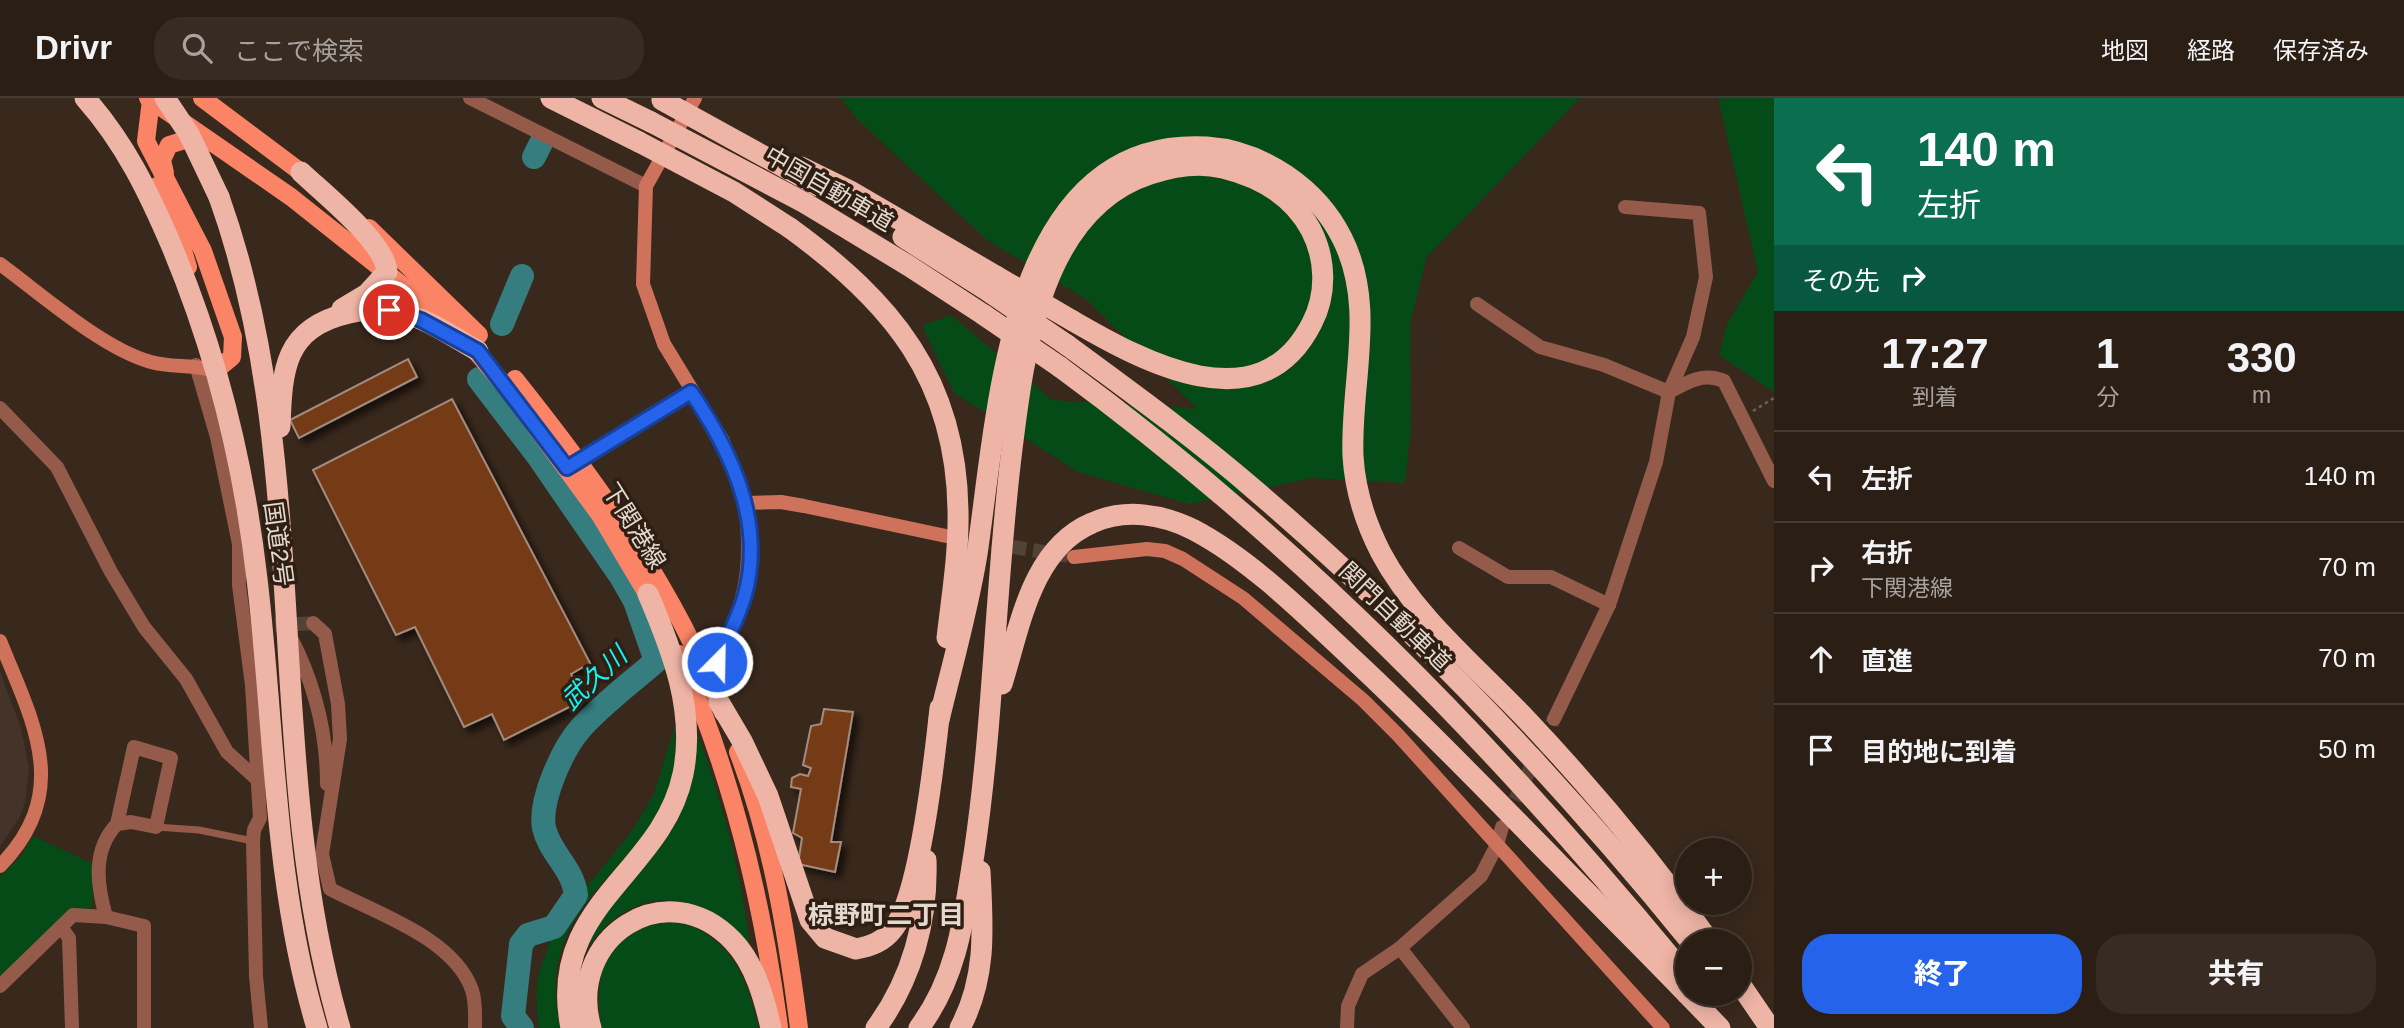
<!DOCTYPE html>
<html lang="ja">
<meta charset="utf-8">
<style>
:root{--surface:#2b1e15;--page:#372b22;--text:#f1f3f6;--muted:#a6a2a0;--line:#473c34;--accent:#2563eb}
body{margin:0;font-family:Helvetica,"Noto Sans JP",sans-serif;background:var(--page);color:var(--text);height:100vh;display:flex;flex-direction:column;font-size:26px;white-space:nowrap}
*{box-sizing:border-box;margin:0}
p{font-size:23px;color:var(--muted)}
.icon{flex:none;width:38px;height:38px;fill:none;stroke:currentColor;stroke-width:2;stroke-linecap:round;stroke-linejoin:round}
.map{position:relative;flex:1;overflow:hidden}
.side{display:flex;flex-direction:column;background:var(--surface);width:630px}
.side>*{flex:none}
.top-card{background:#0b6e4f;color:#fff;overflow:hidden}
.controls{position:absolute;left:1675px;top:740px;display:grid;gap:14px}
.controls a{display:grid;place-items:center;width:77px;height:77px;border-radius:50%;background:var(--surface);box-shadow:0 4px 18px #0003,0 0 0 2px var(--line);font-size:35px}
.pin{position:absolute;display:grid;place-items:center;width:60px;height:60px;color:#fff;margin:-30px;border:4px solid #fff;border-radius:50%;box-shadow:0 2px 7px #0007}
.me{position:absolute;width:77px;margin:-38px;rotate:23deg;stroke-linejoin:round;filter:drop-shadow(0 0 5px #0008)}
.turn{display:flex;align-items:center;gap:24px;height:147px;padding:0 28px;font-size:32px}
.turn .icon{width:91px;height:91px;stroke-width:2.5}
.turn b{display:block;font-size:49px;line-height:60px}
.then{display:flex;align-items:center;height:66px;padding:0 28px;background:#0003;gap:14px;font-size:26px}
.eta{display:flex;justify-content:space-evenly;align-items:center;height:119px;text-align:center}
.eta b{font-size:42px;font-weight:800;line-height:49px}
.button{display:flex;gap:14px;margin-top:auto;padding:14px 28px}
.button a{flex:1;height:80px;border-radius:28px;background:var(--accent);color:#fff;font-size:28px;font-weight:800;line-height:80px;text-align:center}
.button a+a{background:var(--page);color:var(--text)}
ul{padding:0;list-style:none}
li{display:flex;align-items:center;gap:21px;height:91px;padding:0 28px;border-top:2px solid var(--line)}
li div{flex:1}
li b{display:block;font-size:26px}
li em{font-style:normal}
header{display:flex;align-items:center;gap:42px;box-sizing:border-box;height:98px;padding:0 35px;background:var(--surface);border-bottom:2px solid var(--line)}
header strong{font-size:33px}
nav{display:flex;gap:38px;margin-inline-start:auto;font-size:24px}
.search{width:490px;height:63px;background:var(--page);display:flex;align-items:center;gap:18px;box-sizing:border-box;padding:0 24px;border-radius:28px;color:var(--muted);font-size:26px}
main{display:flex;flex:1;min-height:0}
.map>svg:first-child{display:block}
.commercial{fill:#433328}
.green{fill:#054b17}
.lines{fill:none;stroke-linecap:round;stroke-linejoin:round}
.river{stroke:#357d7f;stroke-width:24}
.building{fill:#743b13;stroke:#a38c7f;stroke-width:2;filter:url(#shadow)}
.street-tunnel{stroke:#534337;stroke-width:14;stroke-dasharray:14 7;stroke-linecap:butt}
.secondary-tunnel{stroke:#534337;stroke-width:14;stroke-dasharray:14 7;stroke-linecap:butt}
.path{stroke:#6f6054;stroke-width:2.5;stroke-dasharray:3.5 3.5;stroke-linecap:butt}
.lane{stroke:#945b4b;stroke-width:7}
.street{stroke:#945b4b;stroke-width:14}
.secondary{stroke:#ce725b;stroke-width:14}
.primary{stroke:#fb8466;stroke-width:18}
.highway{stroke:#eeb4a5;stroke-width:21}
.highway-bridge{stroke:#eeb4a5;stroke-width:21}
.route-casing{stroke:#184099;stroke-width:18}
.route{stroke:#2563eb;stroke-width:12}
.labels{text-anchor:middle;stroke-width:7;stroke-linejoin:round;paint-order:stroke}
.street-label{font-size:24px;fill:#e4d9d0;stroke:#2f1f12}
.water-label{font-size:26px;font-style:italic;fill:#10f5fc;stroke:#2f1f12}
.neighbourhood-label{font-size:26px;font-weight:bold;fill:#e4d9d0;stroke:#2f1f12}
</style>
<header>
<strong>Drivr</strong>
<div class="search"><svg class="icon" aria-label="search" viewBox="0 0 24 24"><circle cx="10" cy="10" r="6"/><path d="M15 15l6 6"/></svg>ここで検索</div>
<nav><a>地図</a><a>経路</a><a>保存済み</a></nav>
</header>
<main>
<div class="map">
<svg width="1774" height="930" viewBox="0 0 1774 930">
<defs>
<filter id="shadow"><feDropShadow dx="5.5" dy="5.5" stdDeviation="3.5" flood-color="#0009"/></filter>
</defs>
<rect width="100%" height="100%" fill="#39281c"/>
<!-- commercial -->
<polygon class="commercial" points="0,574 21,630 29,670 25,704 20,719 0,748"/>
<!-- green -->
<g class="green">
<polygon points="840,0 1579,0 1579,1 1426,160 1410,227 1411,330 1405,385 1312,380 1189,406 1078,374 954,295 922,228 951,217 1052,302 1197,311 1086,201 987,142 858,22"/>
<polygon points="1718,0 1774,0 1774,294 1719,257 1727,226 1758,174"/>
<path d="M694 626C721 699 741 772 750 848 734 836 717 816 698 809 650 789 608 816 584 856L586 840 661 739Z"/>
<path d="M675 628C675 649 676 671 668 691 632 786 535 803 560 930H539C537 913 535 897 538 880 541 863 554 844 550 828L574 794 588 787 632 733 654 696Z"/>
<polygon points="33,738 94,766 92,810 69,813 0,879 0,779 21,758"/>
<path d="M671 824C725 828 750 883 758 930H601C593 873 605 830 671 824Z"/>
</g>
<g class="lines">
<!-- river -->
<g class="river">
<polyline points="534,59 541,45"/>
<polyline points="502,226 522,178"/>
<path d="M479 281 538 358 622 480 635 503 656 563C631 585 602 606 580 631 562 652 539 703 544 730 550 756 573 770 576 797L554 829 528 837 521 846 513 918 522 930"/>
</g>
</g>
<!-- building -->
<g class="building">
<polygon points="408,261 417,279 299,340 290,322"/>
<polygon points="452,301 590,565 571,576 585,601 504,642 492,616 464,629 415,529 396,537 313,372"/>
<polygon points="824,611 853,614 831,744 841,744 835,774 798,766 802,740 793,735 801,691 791,689 792,680 800,676 808,678 811,670 803,667 811,628 821,626"/>
</g>
<g class="lines">
<!-- street-tunnel -->
<g class="street-tunnel">
<polyline points="254,529 313,525"/>
<polyline points="1506,721 1554,621"/>
</g>
<!-- secondary-tunnel -->
<polyline class="secondary-tunnel" points="971,442 1074,459"/>
<!-- path -->
<polyline class="path" points="1753,313 1774,300"/>
<!-- lane -->
<polyline class="lane" points="156,729 199,732 253,743"/>
<!-- street -->
<g class="street">
<polyline points="470,0 646,88"/>
<polyline points="1477,206 1540,249 1604,267 1669,294"/>
<polyline points="196,267 217,339 239,446 239,487 252,587 260,720 254,732 253,743 256,878 261,930"/>
<path d="M1669 294C1687 284 1704 274 1724 283L1774 383"/>
<polyline points="0,310 57,369 111,474 144,529 186,581 227,654 258,682"/>
<polyline points="1459,450 1508,479 1551,479 1609,507"/>
<path d="M313 525 325 536 338 606 340 641 322 756 330 791C376 815 454 840 472 892 476 904 475 917 475 930"/>
<path d="M290 538C314 584 327 635 327 686"/>
<path d="M710 581C741 510 755 484 745 405"/>
<polyline points="1554,621 1609,507 1656,364 1669,294 1693,239 1706,179 1699,115 1625,109"/>
<path d="M106 819C97 787 92 752 117 726L131 724 156 729 171 660 134 649 117 726"/>
<polyline points="61,829 69,840 72,930"/>
<polyline points="1400,850 1463,930"/>
<polyline points="0,888 73,817 106,819 144,828 144,930"/>
<polyline points="1347,930 1348,908 1362,876 1400,850 1481,778 1497,747 1502,729"/>
</g>
<!-- secondary -->
<g class="secondary">
<polyline points="695,0 646,88 643,186 664,246 723,343 745,405 781,404 804,408 946,438"/>
<path d="M0 166C41 196 103 251 151 264 172 270 194 266 215 273"/>
<polyline points="571,368 691,294"/>
<polyline points="1074,459 1147,451 1165,453 1183,461 1243,500 1363,602 1398,637 1663,930"/>
<path d="M0 543C33 624 73 694 0 768"/>
</g>
<!-- primary -->
<g class="primary">
<polyline points="148,0 291,99 456,230 511,295 600,417 653,506"/>
<polyline points="202,0 310,81"/>
<polyline points="151,2 146,43 203,153 233,239 232,259 215,273"/>
<polyline points="165,75 162,62 169,47 185,42 204,43"/>
<polyline points="157,88 176,129 188,169"/>
<polyline points="369,130 479,237"/>
<path d="M515 281C597 384 675 491 723 615"/>
<path d="M679 556C732 676 762 799 779 929"/>
<path d="M738 654C772 742 787 837 799 930"/>
</g>
<!-- highway -->
<g class="highway">
<path d="M85 0C125 45 149 95 172 149 216 254 244 367 257 481 275 631 273 784 317 930"/>
<polyline points="551,0 639,44"/>
<polyline points="602,0 651,24"/>
<polyline points="801,69 852,94 996,178"/>
<path d="M301 74C324 96 386 145 387 174L367 196 342 211"/>
<path d="M219 99C315 366 261 659 340 930"/>
<polyline points="805,105 909,168 984,217"/>
<path d="M790 130C892 204 956 281 958 412 959 455 952 497 947 540"/>
<polyline points="903,139 991,195"/>
<path d="M1067 247C1131 294 1196 341 1256 393 1415 529 1559 682 1691 844"/>
<path d="M1060 269C1297 443 1490 641 1677 867"/>
<path d="M280 329C282 271 284 230 349 215 368 211 388 209 407 216 432 224 455 240 478 253"/>
<path d="M1002 586C1020 529 1031 451 1092 425 1125 410 1162 416 1194 432 1251 462 1307 518 1354 562 1424 627 1490 696 1557 764 1600 808 1644 851 1687 896"/>
<path d="M719 604 742 643 768 698 810 822 825 840 856 851C871 848 883 844 893 831 920 798 935 657 940 610"/>
<path d="M939 622C952 567 968 512 977 456 998 318 1007 37 1207 49 1263 53 1317 90 1342 140 1377 209 1350 284 1353 358 1355 392 1365 424 1381 455 1415 519 1477 569 1526 621 1592 691 1654 765 1710 844"/>
<polyline points="1740,886 1770,930"/>
<polyline points="1687,896 1720,930"/>
<path d="M571 930C546 806 662 777 683 676 696 613 672 552 648 496"/>
<path d="M591 930C565 840 666 773 733 843 755 866 764 900 771 930"/>
<path d="M876 930C912 881 928 822 926 762"/>
<path d="M919 930C958 878 964 818 974 756 994 622 995 486 1012 351 1024 253 1042 111 1150 76 1174 68 1199 64 1223 70 1260 79 1293 98 1311 132 1326 161 1327 196 1312 225 1260 328 1144 264 1073 223"/>
<path d="M960 930C987 879 983 830 980 773"/>
</g>
<!-- highway-bridge -->
<g class="highway-bridge">
<polyline points="165,0 189,36 219,99"/>
<polyline points="662,2 818,88"/>
<polyline points="651,24 805,105"/>
<polyline points="639,44 734,94 790,130"/>
<polyline points="996,178 1073,223"/>
<polyline points="991,195 1067,247"/>
<polyline points="984,217 1060,269"/>
</g>
</g>
<g class="lines">
<defs>
<path id="route" d="M389 212 421 222 478 253 567 370 691 294C732 354 766 427 744 500 737 522 726 543 717 564"/>
</defs>
<!-- route casing -->
<use href="#route" class="route-casing"/>
<!-- route -->
<use href="#route" class="route"/>
</g>
<g class="labels">
<!-- street labels -->
<g class="street-label">
<text transform="translate(829 91) rotate(30)" y="8">中国自動車道</text>
<text transform="translate(634 428) rotate(58)" y="8">下関港線</text>
<text transform="translate(278 446) rotate(82)" y="8">国道2号</text>
<text transform="translate(1395 519) rotate(44)" y="8">関門自動車道</text>
</g>
<!-- water labels -->
<g class="water-label">
<text transform="translate(594 580) rotate(-43)" y="9">武久川</text>
</g>
<!-- neighbourhood labels -->
<g class="neighbourhood-label">
<text x="886" y="826">椋野町二丁目</text>
</g>
</g>
</svg>
<div class="controls">
<a>+</a>
<a>−</a>
</div>
<div class="pin" style="left:389px;top:212px;background:#d93025"><svg class="icon" aria-label="arrive" viewBox="0 0 24 24"><path d="M6 21V4h12l-3 4 3 4H6"/></svg></div>
<svg class="me" style="left:717px;top:564px" viewBox="-20 -20 40 40"><circle r="17" fill="#2563eb" stroke="#fff" stroke-width="3"/><path d="M0-11L8 9 0 5-8 9z" fill="#fff"/></svg>
</div>
<section class="side">
<div class="top-card">
<div class="turn"><svg class="icon" aria-label="left" viewBox="0 0 24 24"><path d="M17 20v-9H6M10 6l-5 5 5 5"/></svg><div><b>140 m</b>左折</div></div>
<div class="then">その先<svg class="icon" aria-label="right" viewBox="0 0 24 24"><path d="M7 20v-9h11M14 6l5 5-5 5"/></svg></div>
</div>
<div class="eta">
<div><b>17:27</b><p>到着</p></div>
<div><b>1</b><p>分</p></div>
<div><b>330</b><p>m</p></div>
</div>
<ul>
<li><svg class="icon" aria-label="left" viewBox="0 0 24 24"><path d="M17 20v-9H6M10 6l-5 5 5 5"/></svg><div><b>左折</b></div><em>140 m</em></li>
<li><svg class="icon" aria-label="right" viewBox="0 0 24 24"><path d="M7 20v-9h11M14 6l5 5-5 5"/></svg><div><b>右折</b><p>下関港線</p></div><em>70 m</em></li>
<li><svg class="icon" aria-label="ahead" viewBox="0 0 24 24"><path d="M12 20V5M6 11l6-6 6 6"/></svg><div><b>直進</b></div><em>70 m</em></li>
<li><svg class="icon" aria-label="arrive" viewBox="0 0 24 24"><path d="M6 21V4h12l-3 4 3 4H6"/></svg><div><b>目的地に到着</b></div><em>50 m</em></li>
</ul>
<div class="button"><a>終了</a><a>共有</a></div>
</section>
</main>
